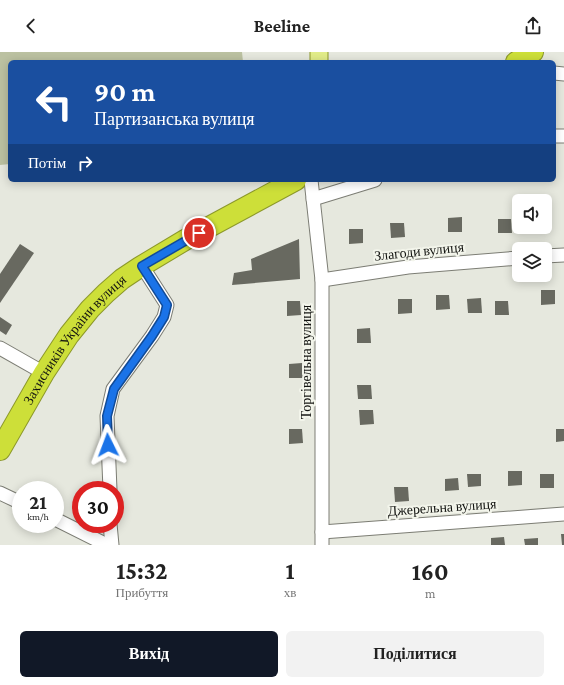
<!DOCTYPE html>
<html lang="uk">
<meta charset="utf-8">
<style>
:root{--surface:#fff;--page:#f2f2f2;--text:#222;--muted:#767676;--accent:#111827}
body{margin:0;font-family:"Crimson Pro",serif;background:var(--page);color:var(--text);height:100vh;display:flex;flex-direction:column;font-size:15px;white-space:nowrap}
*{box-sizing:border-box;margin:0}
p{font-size:13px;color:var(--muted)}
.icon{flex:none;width:22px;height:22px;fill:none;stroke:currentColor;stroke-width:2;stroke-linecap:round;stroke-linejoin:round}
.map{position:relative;height:493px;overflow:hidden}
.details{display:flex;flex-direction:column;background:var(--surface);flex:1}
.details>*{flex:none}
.banner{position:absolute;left:8px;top:8px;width:548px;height:122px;border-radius:6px;box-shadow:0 2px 10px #0003;background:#1a4fa0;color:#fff;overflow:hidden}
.controls{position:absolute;left:512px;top:142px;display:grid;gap:8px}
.controls a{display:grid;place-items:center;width:40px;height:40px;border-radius:6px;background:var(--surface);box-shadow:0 2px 10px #0003;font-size:20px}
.speed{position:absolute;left:12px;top:429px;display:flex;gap:8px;font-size:20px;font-weight:700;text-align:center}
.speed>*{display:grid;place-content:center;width:52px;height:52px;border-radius:50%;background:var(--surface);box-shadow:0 2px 10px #0003;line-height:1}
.speed small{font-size:10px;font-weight:400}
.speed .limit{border:6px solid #d22;background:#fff;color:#111}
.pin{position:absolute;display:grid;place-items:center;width:34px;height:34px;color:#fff;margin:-17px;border:2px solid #fff;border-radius:50%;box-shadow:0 1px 4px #0007}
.me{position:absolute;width:44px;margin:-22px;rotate:357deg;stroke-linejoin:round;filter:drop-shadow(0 0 3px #0008)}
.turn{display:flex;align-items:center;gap:14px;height:84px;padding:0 20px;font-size:18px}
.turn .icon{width:52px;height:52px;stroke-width:2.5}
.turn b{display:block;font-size:28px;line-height:34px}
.then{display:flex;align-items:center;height:38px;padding:0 20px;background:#0003;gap:8px;font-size:15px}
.eta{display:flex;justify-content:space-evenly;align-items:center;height:68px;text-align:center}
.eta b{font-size:24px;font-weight:700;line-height:28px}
.cta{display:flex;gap:8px;margin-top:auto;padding:8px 20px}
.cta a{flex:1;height:46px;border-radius:6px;background:var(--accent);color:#fff;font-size:16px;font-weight:700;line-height:46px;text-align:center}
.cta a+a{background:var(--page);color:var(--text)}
header{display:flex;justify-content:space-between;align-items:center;height:52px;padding:0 20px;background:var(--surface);font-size:18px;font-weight:700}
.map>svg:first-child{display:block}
.green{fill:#bbc1a1}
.building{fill:#686960}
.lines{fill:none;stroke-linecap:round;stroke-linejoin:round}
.minor-casing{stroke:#7c7d74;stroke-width:15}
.major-casing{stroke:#8c982b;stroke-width:19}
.highway-casing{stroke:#8c982b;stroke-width:22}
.minor{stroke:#fff;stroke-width:13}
.major{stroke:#e1ec88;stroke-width:17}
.highway{stroke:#cddf39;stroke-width:20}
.route-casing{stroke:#114b97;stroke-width:10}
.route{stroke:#1a73e8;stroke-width:7}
.labels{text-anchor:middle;stroke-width:4;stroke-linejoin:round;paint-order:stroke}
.street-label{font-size:14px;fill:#121310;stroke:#f3f5eb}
</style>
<header><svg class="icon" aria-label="back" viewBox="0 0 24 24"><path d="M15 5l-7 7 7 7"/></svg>Beeline<svg class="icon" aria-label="share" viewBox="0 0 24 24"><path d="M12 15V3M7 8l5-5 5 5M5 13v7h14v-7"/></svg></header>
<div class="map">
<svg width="564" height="493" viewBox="0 0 564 493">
<rect width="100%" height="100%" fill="#e6e8de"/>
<!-- green -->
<polygon class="green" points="0,0 242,0 243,10 10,10 10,112 0,113"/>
<!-- building -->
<g class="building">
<polygon points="462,165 462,180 448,180 448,166"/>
<polygon points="498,167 511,167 512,181 498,181"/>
<polygon points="390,171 404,171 405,185 391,186"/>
<rect x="520" y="175" width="14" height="5"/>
<polygon points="349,177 363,177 363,191 349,192"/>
<polygon points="299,187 300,227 232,233 234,221 252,218 251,207"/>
<polygon points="20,192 34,201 0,251 0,222"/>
<polygon points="541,238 555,238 555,252 541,253"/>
<polygon points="436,243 449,243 450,257 436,258"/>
<polygon points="481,246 482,261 468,261 467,247"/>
<polygon points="398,247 412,247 412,261 398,262"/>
<polygon points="287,249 300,249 301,263 287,264"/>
<polygon points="495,249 508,249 509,263 495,263"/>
<polygon points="0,265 12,273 6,283 0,279"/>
<polygon points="370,276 371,291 357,291 357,277"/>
<polygon points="302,311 303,326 289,326 289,312"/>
<polygon points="357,333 371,333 372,347 358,347"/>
<polygon points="359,358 373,358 374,372 360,373"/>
<polygon points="289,377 302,377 303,391 289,392"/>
<polygon points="556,377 564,377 564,389 556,390"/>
<polygon points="508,419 522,419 522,433 508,434"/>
<polygon points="467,422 481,422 481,434 468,435"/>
<rect x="540" y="422" width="14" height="14"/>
<polygon points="458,426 459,438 445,439 445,427"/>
<polygon points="394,435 408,435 409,449 395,450"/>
<polygon points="561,482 564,482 564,493 562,493"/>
<polygon points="504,485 505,493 491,493 491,486"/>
<polygon points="538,486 538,493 525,493 524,487"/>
</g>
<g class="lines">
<defs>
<g id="minor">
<polyline points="554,21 564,22"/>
<polyline points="554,84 564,84"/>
<polyline points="311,128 322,228 322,493"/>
<polyline points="313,147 375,128"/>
<polyline points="545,204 564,203"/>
<polyline points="322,228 408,215 519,206"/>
<polyline points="0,296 44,321"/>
<polyline points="110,438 107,364 113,337 152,284 164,265 167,253 142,214"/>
<polyline points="0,441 21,451"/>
<polyline points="55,467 107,493"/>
<polyline points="110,472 112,493"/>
<polyline points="322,480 564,462"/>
</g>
<polyline id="major" points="319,0 319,10"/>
<g id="highway">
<polyline points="516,10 533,0"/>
<path id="s1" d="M0 398 44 321 69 283 90 257 106 241 122 227 140 215 185 188 296 128"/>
</g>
</defs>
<!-- minor casing -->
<use href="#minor" class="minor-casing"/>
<!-- major casing -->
<use href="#major" class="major-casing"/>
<!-- highway casing -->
<use href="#highway" class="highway-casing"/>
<!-- minor -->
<use href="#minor" class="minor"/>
<!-- major -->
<use href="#major" class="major"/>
<!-- highway -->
<use href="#highway" class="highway"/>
</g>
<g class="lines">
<defs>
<polyline id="route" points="108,393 107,364 114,337 152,284 164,265 167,253 142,214 199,181"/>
</defs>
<!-- route casing -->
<use href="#route" class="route-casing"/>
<!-- route -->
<use href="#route" class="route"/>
</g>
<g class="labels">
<!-- street labels -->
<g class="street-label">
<text transform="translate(419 199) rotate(-6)" y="5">Злагоди вулиця</text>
<text dy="5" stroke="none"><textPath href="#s1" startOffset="134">Захисників України вулиця</textPath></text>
<text transform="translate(306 310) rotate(-90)" y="5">Торгівельна вулиця</text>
<text transform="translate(442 455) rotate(-4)" y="5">Джерельна вулиця</text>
</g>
</g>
</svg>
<div class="controls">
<a><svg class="icon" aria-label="sound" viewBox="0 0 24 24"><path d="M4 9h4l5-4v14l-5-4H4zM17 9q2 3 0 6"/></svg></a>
<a><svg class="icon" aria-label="layers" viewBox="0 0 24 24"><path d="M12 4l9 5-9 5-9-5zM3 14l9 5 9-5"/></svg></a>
</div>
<div class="speed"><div>21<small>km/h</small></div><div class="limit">30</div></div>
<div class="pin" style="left:199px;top:181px;background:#d93025"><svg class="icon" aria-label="arrive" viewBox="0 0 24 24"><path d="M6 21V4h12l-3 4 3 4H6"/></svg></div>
<svg class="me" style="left:108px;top:393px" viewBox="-20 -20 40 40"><path d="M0-17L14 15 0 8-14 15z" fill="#1a73e8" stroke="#fff" stroke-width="4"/></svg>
<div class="banner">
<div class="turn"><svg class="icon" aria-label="left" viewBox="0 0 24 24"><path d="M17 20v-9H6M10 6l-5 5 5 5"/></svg><div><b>90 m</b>Партизанська вулиця</div></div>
<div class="then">Потім<svg class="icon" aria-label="right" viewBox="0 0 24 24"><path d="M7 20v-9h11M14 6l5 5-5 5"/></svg></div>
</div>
</div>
<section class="details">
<div class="eta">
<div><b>15:32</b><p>Прибуття</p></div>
<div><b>1</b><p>хв</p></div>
<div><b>160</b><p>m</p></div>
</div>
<div class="cta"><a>Вихід</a><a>Поділитися</a></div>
</section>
